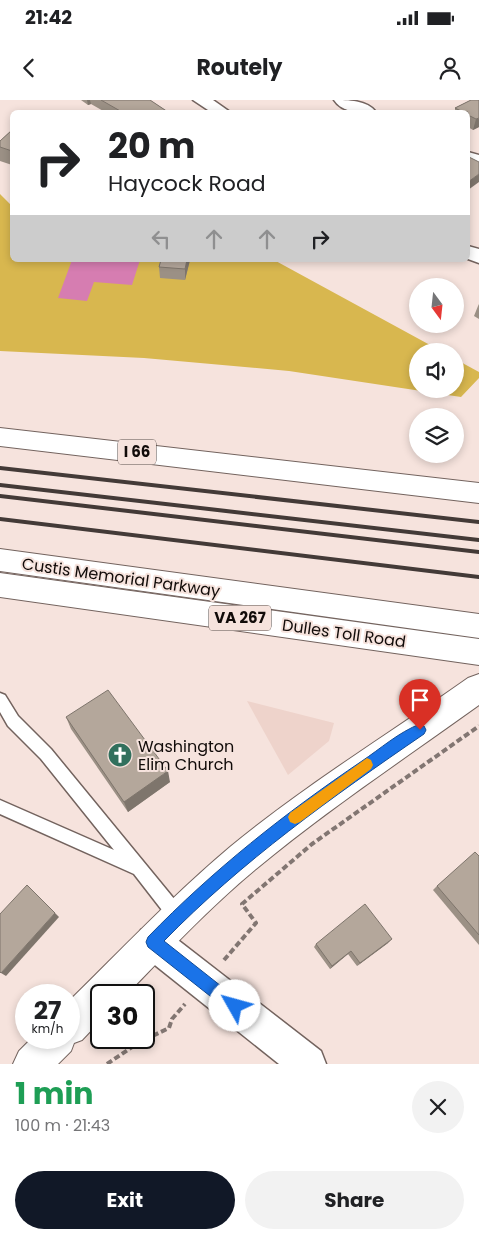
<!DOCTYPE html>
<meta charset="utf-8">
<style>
:root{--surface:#fff;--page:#f2f2f2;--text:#202124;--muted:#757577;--accent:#111827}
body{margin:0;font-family:Poppins,sans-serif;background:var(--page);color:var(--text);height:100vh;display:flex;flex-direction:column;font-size:19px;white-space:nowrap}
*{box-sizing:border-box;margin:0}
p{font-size:16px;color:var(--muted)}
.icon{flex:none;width:28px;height:28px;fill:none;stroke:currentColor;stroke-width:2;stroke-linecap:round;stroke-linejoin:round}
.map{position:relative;height:964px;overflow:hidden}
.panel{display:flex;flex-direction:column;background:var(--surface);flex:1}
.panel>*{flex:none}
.guide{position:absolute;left:10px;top:10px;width:460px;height:152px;border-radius:8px;box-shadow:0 2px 8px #0003;background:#fff;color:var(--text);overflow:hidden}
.needle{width:32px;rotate:165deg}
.tools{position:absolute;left:409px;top:178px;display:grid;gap:10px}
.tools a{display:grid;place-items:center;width:55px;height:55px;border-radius:50%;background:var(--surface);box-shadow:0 2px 8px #0003;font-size:25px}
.speed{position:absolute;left:15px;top:884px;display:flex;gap:10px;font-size:25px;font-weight:700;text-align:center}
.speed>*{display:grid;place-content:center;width:65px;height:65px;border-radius:50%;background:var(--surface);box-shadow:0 2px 8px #0003;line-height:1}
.speed small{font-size:12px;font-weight:400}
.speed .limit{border:2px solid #111;border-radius:8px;background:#fff;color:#111}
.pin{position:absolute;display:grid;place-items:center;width:42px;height:42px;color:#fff;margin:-51px -21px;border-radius:50% 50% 50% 0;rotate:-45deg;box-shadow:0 0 5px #0007}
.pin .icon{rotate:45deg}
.me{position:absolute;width:55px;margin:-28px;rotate:308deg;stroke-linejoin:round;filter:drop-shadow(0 0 4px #0008)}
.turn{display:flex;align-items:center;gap:18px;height:105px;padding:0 15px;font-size:22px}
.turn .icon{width:65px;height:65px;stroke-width:2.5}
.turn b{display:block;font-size:35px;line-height:42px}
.lanes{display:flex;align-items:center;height:48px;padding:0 15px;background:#0003;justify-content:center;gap:25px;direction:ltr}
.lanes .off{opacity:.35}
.round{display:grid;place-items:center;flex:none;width:52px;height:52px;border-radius:26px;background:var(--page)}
.head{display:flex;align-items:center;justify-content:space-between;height:85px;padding:0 15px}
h1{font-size:30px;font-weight:700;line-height:38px;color:#1e9e55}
.primary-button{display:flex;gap:10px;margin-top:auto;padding:10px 15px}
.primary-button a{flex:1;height:58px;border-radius:30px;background:var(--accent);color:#fff;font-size:20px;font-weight:700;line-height:58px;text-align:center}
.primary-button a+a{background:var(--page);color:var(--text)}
.status{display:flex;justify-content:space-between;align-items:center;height:35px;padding:0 25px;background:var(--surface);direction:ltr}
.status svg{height:14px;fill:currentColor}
header{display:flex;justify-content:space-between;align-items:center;height:65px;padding:0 15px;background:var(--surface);font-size:22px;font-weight:700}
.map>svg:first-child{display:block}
.built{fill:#eed3cb}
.forest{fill:#d8b74f}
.water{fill:#d67db1}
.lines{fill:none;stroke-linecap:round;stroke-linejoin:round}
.lane-casing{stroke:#73635e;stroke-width:3}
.street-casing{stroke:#73635e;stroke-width:3}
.secondary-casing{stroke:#73635e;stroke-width:2}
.highway-casing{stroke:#73635e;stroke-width:2}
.path{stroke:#827672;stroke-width:4;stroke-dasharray:6 3;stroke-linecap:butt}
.lane{fill:#fff;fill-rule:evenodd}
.street{fill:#fff;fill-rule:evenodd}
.secondary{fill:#fff;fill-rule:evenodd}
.highway{fill:#fff;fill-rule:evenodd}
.rail{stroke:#433a37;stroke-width:4}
.wall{fill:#9b9085}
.shaded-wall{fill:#7e756c}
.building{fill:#b4a79b;stroke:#7e756c}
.route{fill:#1a73e8;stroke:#114b97}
.slow{fill:#f59e0b}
.labels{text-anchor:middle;stroke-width:4;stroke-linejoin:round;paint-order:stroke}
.shield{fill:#f6e3dd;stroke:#564c49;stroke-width:1}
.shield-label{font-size:15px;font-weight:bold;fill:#110b09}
.street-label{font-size:16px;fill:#110b09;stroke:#f6e3dd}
.poi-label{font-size:16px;fill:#110b09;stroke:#f6e3dd;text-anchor:start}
</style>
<div class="status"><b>21:42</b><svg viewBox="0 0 49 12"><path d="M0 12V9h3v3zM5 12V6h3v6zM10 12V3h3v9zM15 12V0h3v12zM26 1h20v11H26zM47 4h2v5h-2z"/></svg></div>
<header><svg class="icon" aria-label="back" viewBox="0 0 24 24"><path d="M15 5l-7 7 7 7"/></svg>Routely<svg class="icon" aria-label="person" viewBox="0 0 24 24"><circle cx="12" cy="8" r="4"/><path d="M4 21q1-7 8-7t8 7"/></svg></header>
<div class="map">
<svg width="479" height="964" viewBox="0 0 479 964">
<rect width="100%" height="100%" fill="#f6e3dd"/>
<!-- built -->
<polygon class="built" points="247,601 334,623 329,641 288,675"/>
<!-- forest -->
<polygon class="forest" points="0,94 12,106 12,160 274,160 441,251 418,251 418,289 455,289 455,259 479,272 479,278 461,297 289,271 144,258 0,251"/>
<!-- water -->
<polygon class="water" points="72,160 140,160 132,185 94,182 87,201 58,198"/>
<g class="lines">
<defs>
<polygon id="lane" points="0,593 5,595 18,616 51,649 184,811 186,817 184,823 178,825 172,823 134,774 0,714 0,700 114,750 41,659 8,626 0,612"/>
<g id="street">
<polygon points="193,0 213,0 230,12 211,12"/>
<path d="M334 0C348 0 367 0 376 12 363 14 342 13 334 0Z"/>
<polygon points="468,52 479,55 479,66 468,63"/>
<polygon points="468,146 479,149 479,163 468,159"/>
<polygon points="153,825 165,830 321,951 326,964 279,964 141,854 136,842 141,830"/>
</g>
<path id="secondary" d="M479 574V605C404 659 327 710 256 769 210 807 168 852 126 895H101V920L82 940 74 943 71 951 58 964H13L19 951 32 938H69V901C122 849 173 795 230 747 305 685 389 634 468 578Z"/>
<g id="highway">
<polygon points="0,328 479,383 479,403 0,346"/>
<polygon points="0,449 479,514 479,538 0,471"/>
<polygon points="0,473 479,539 479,565 0,497"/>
</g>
</defs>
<!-- lane casing -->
<use href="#lane" class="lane-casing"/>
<!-- street casing -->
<use href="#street" class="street-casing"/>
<!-- secondary casing -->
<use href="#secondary" class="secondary-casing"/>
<!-- highway casing -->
<use href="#highway" class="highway-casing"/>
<!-- path -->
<g class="path">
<polyline points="224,860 256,823 242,804 312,744 479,626"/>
<polyline points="107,964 138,943 169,928 172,919 185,904"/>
</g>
<!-- lane -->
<use href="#lane" class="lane"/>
<!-- street -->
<use href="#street" class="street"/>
<!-- secondary -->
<use href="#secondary" class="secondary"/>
<!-- highway -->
<use href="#highway" class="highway"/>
<!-- rail -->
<g class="rail">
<polyline points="0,368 479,422"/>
<polyline points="0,385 479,440"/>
<polyline points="0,396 479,452"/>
<polyline points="0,419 479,477"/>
</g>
</g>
<!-- wall -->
<g class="wall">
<polygon points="81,0 150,0 168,12 105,12 91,4 88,5"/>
<polygon points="471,0 479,27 473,30 468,27 468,12 455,12 455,8"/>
<polygon points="12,30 12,65 0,61 0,41"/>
<polygon points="161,160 190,160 185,180 160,178 159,167"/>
<polygon points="479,204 479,219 474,216 478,206"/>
<polygon points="66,617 170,682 128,712 71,629"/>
<polygon points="479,756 479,845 433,790 437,786"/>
<polygon points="388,843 357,866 348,854 330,869 314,847 316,844"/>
</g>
<!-- shaded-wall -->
<g class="shaded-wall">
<polygon points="87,0 90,0 91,4 88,5"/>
<polygon points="479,18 479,27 473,30 476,19"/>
<polygon points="479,74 479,82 468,90 468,82"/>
<polygon points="187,160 190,160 185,180 185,169"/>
<polygon points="168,671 170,682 128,712 124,702"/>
<polygon points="55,813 59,817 6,876 1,873"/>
<polygon points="392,839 388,843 357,866 360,863"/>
<polygon points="351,851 348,854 330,869 332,866"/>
</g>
<!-- building -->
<g class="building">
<polygon points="101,0 150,0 168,12 122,12"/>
<polygon points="471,0 479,0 479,18 476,19 468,15 468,12 463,12 455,8"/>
<polygon points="12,30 12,51 0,47 0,41"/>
<polygon points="469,57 479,62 479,74 468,82 468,58"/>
<polygon points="161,160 187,160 185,169 159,167"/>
<polygon points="108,590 168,671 124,702 66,617"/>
<polygon points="475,752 479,756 479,835 437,786"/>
<polygon points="27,785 55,813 1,873 0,872 0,814"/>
<polygon points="365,804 392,839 360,863 351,851 332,866 316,844"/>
</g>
<!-- route -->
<path class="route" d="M420 624 424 626 426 630 424 634C332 697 242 761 164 841L240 901 242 906 240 911 235 913 229 911 148 847 146 842 148 837C213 770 285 713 362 661 380 649 399 632 420 624Z"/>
<!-- slow -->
<polygon class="slow" points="367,658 371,660 373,665 371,669 300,722 295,724 290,722 288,717 290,713"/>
<!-- icons -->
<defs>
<symbol id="church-disc" viewBox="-11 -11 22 22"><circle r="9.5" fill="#31705d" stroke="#f6e3dd"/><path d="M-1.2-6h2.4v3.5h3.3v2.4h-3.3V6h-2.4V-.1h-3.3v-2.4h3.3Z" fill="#fff"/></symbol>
</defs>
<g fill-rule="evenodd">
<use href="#church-disc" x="106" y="641" width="28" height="28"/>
</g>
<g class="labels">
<!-- shield labels -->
<g class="shield">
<rect x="118" y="339.5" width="38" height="25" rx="4"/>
<rect x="209" y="505.5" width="62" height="25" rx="4"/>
</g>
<g class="shield-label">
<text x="137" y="357">I 66</text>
<text x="240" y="523">VA 267</text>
</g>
<!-- street labels -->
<g class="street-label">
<text transform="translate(121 477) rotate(8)" y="6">Custis Memorial Parkway</text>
<text transform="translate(344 533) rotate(8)" y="6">Dulles Toll Road</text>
</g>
<!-- poi labels -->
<g class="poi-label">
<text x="138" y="652">Washington<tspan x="138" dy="18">Elim Church</tspan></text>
</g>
</g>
</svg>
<div class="tools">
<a><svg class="needle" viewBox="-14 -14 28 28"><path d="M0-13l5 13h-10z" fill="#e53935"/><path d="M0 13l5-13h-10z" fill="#757577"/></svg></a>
<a><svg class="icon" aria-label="sound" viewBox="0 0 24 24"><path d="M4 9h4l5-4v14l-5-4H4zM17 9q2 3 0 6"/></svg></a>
<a><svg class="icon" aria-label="layers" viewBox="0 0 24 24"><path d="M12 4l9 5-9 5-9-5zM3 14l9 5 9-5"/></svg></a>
</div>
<div class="speed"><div>27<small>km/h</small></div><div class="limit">30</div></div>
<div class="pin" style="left:420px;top:630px;background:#d93025"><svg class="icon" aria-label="arrive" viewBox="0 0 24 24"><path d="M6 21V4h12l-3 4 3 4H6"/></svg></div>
<svg class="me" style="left:235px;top:906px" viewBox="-20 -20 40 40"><circle r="19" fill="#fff"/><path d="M0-13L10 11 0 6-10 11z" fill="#1a73e8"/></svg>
<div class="guide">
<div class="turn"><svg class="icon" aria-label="right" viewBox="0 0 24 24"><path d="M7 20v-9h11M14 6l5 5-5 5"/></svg><div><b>20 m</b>Haycock Road</div></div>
<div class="lanes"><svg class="icon off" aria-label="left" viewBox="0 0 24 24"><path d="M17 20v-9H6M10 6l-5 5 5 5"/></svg><svg class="icon off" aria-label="ahead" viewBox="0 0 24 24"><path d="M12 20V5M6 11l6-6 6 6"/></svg><svg class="icon off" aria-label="ahead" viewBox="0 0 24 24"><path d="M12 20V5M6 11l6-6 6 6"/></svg><svg class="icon" aria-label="right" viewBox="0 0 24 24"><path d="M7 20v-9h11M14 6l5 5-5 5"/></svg></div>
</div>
</div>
<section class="panel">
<div class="head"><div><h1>1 min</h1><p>100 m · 21:43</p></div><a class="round"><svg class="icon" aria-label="close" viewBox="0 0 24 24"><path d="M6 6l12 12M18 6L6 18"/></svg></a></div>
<div class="primary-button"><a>Exit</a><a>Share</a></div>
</section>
